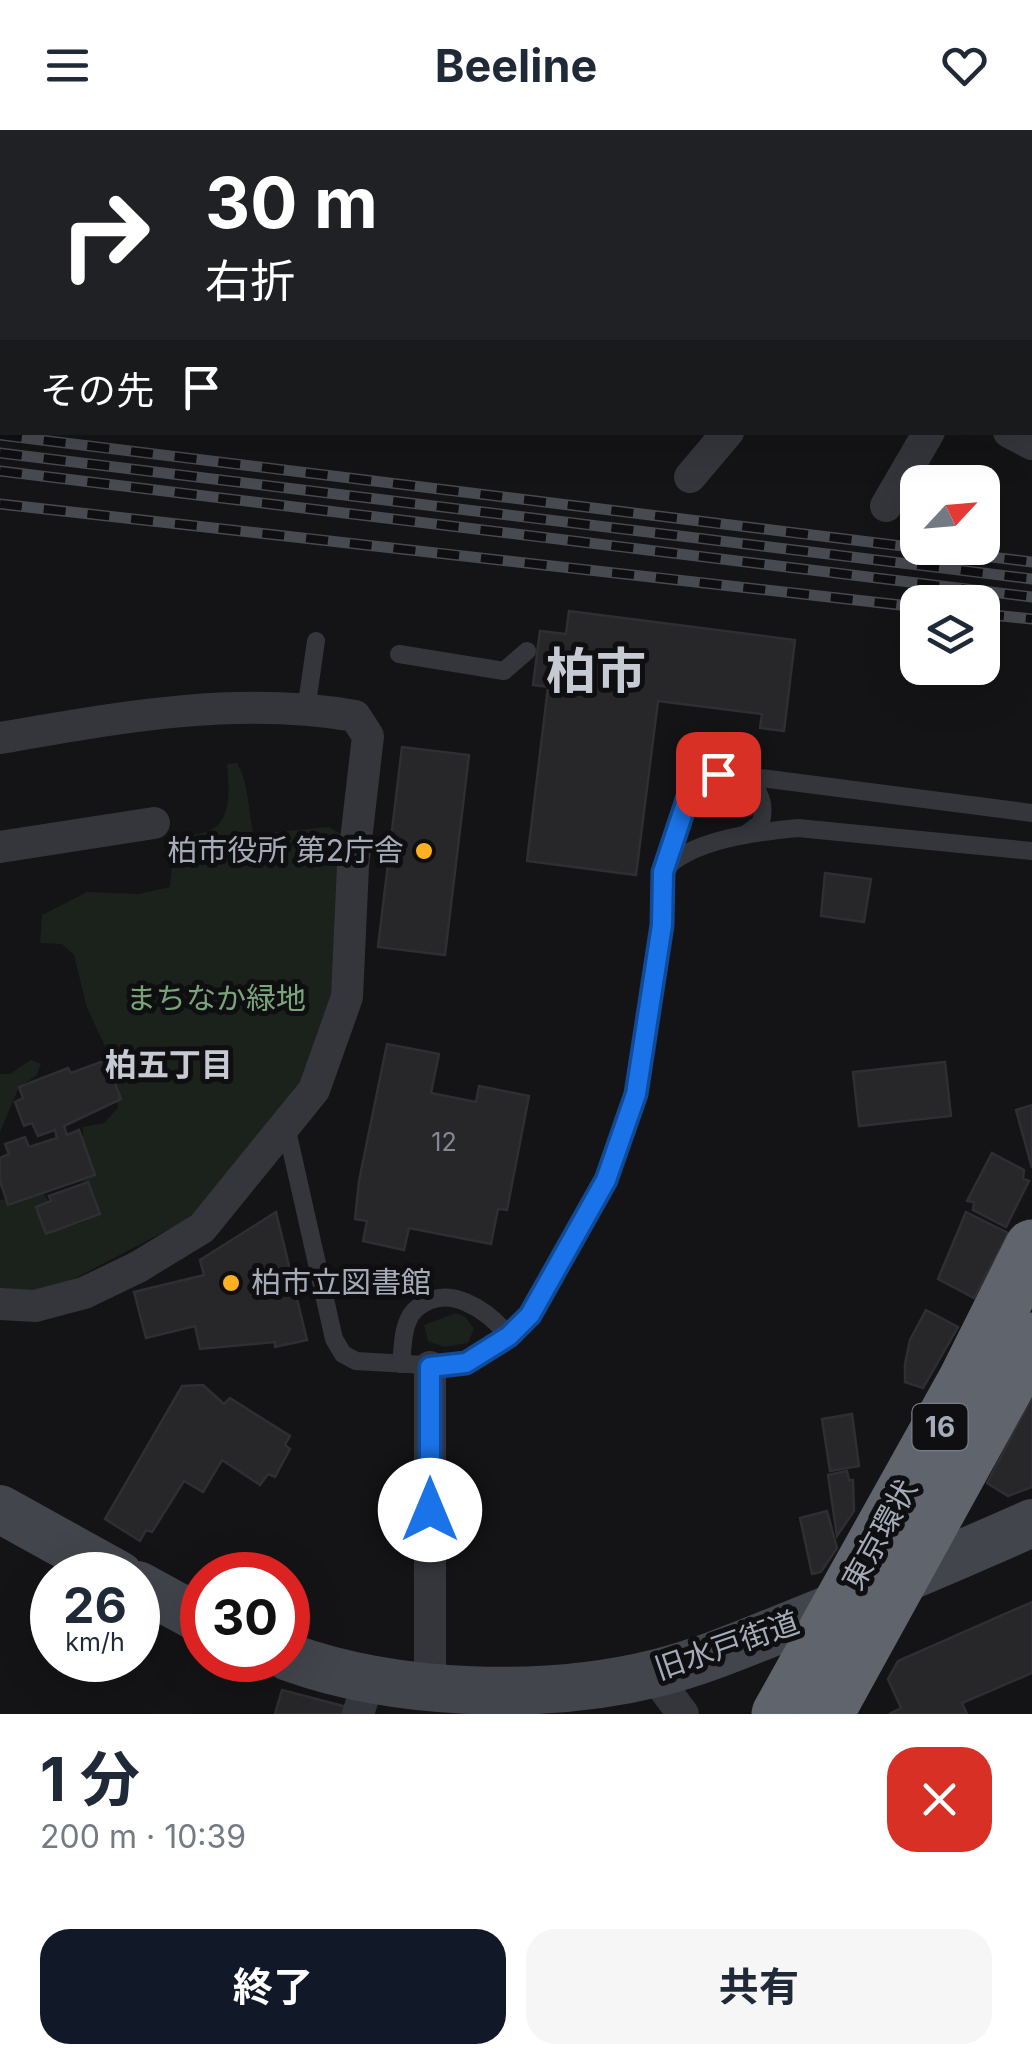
<!DOCTYPE html>
<html lang="ja">
<meta charset="utf-8">
<style>
:root{--surface:#fff;--page:#f6f6f7;--text:#1f2937;--muted:#747a83;--accent:#111827}
body{margin:0;font-family:Inter,"Noto Sans JP",sans-serif;background:var(--page);color:var(--text);height:100vh;display:flex;flex-direction:column;font-size:38px;white-space:nowrap}
*{box-sizing:border-box;margin:0}
p{font-size:32px;color:var(--muted)}
.icon{flex:none;width:55px;height:55px;fill:none;stroke:currentColor;stroke-width:2;stroke-linecap:round;stroke-linejoin:round}
.map{position:relative;height:1584px;overflow:hidden}
.drawer{display:flex;flex-direction:column;background:var(--surface);flex:1}
.drawer>*{flex:none}
.guide{position:absolute;left:0px;top:0px;width:1032px;height:305px;box-shadow:0 10px 40px #0002;background:#202124;color:#fff;overflow:hidden}
.needle{width:65px;rotate:64deg}
.fabs{position:absolute;left:900px;top:335px;display:grid;gap:20px}
.fabs a{display:grid;place-items:center;width:100px;height:100px;border-radius:20px;background:var(--surface);box-shadow:0 10px 40px #0002;font-size:50px}
.speed{position:absolute;left:30px;top:1422px;display:flex;gap:20px;font-size:50px;font-weight:700;text-align:center}
.speed>*{display:grid;place-content:center;width:130px;height:130px;border-radius:50%;background:var(--surface);box-shadow:0 10px 40px #0002;line-height:1}
.speed small{font-size:25px;font-weight:400}
.speed .limit{border:15px solid #d22;background:#fff;color:#111}
.pin{position:absolute;display:grid;place-items:center;width:85px;height:85px;color:#fff;margin:-42px;border-radius:20px;box-shadow:0 5px 15px #0006}
.me{position:absolute;width:110px;margin:-55px;rotate:0deg;stroke-linejoin:round;filter:drop-shadow(0 0 8px #0008)}
.turn{display:flex;align-items:center;gap:35px;height:210px;padding:0 40px;font-size:45px}
.turn .icon{width:130px;height:130px;stroke-width:2.5}
.turn b{display:block;font-size:70px;line-height:85px}
.then{display:flex;align-items:center;height:95px;padding:0 40px;background:#0003;gap:20px;font-size:38px}
.round{display:grid;place-items:center;flex:none;width:105px;height:105px;border-radius:30px;background:var(--page)}
.overview{display:flex;align-items:center;justify-content:space-between;height:170px;padding:0 40px}
h1{font-size:60px;font-weight:700;line-height:75px}
.cta{display:flex;gap:20px;margin-top:auto;padding:20px 40px}
.cta a{flex:1;height:115px;border-radius:30px;background:var(--accent);color:#fff;font-size:40px;font-weight:700;line-height:115px;text-align:center}
.cta a+a{background:var(--page);color:var(--text)}
header{display:flex;justify-content:space-between;align-items:center;height:130px;padding:0 40px;background:var(--surface);font-size:45px;font-weight:700}
.map>svg:first-child{display:block}
.green{fill:#1a221b}
.building{fill:#27272a;stroke:#2e2e33;stroke-width:2.5}
.lines{fill:none;stroke-linecap:round;stroke-linejoin:round}
.lane{stroke:#35363c;stroke-width:18}
.street{stroke:#35363c;stroke-width:32}
.secondary{stroke:#43454c;stroke-width:48}
.highway{stroke:#60646d;stroke-width:55}
.rail-casing{stroke:#484a51;stroke-width:11}
.rail{stroke:#0f0f11;stroke-width:8;stroke-dasharray:22;stroke-linecap:butt}
.route-casing{stroke:#114b97;stroke-width:25}
.route{stroke:#1a73e8;stroke-width:18}
.poi-dot{fill:#ffb124;stroke:#0f0f11;stroke-width:4}
.labels{text-anchor:middle;stroke-width:10;stroke-linejoin:round;paint-order:stroke}
.number-label{font-size:25px;fill:#858994}
.shield{fill:#0f0f11;stroke:#787c86;stroke-width:2.5}
.shield-label{font-size:28px;font-weight:bold;fill:#a5abb8}
.poi-label{font-size:30px;fill:#a5abb8;stroke:#0f0f11;text-anchor:end}
.park-label{font-size:30px;fill:#7aa57c;stroke:#0f0f11}
.street-label{font-size:30px;fill:#a5abb8;stroke:#0f0f11}
.neighbourhood-label{font-size:32px;font-weight:bold;fill:#c6cad3;stroke:#0f0f11}
.town-label{font-size:50px;font-weight:bold;fill:#c6cad3;stroke:#0f0f11}
</style>
<header><svg class="icon" aria-label="menu" viewBox="0 0 24 24"><path d="M4 6h16M4 12h16M4 18h16"/></svg>Beeline<svg class="icon" aria-label="heart" viewBox="0 0 24 24"><path d="M12 20l-8-8c-3-5 5-10 8-4 3-6 11-1 8 4z"/></svg></header>
<div class="map">
<svg width="1032" height="1584" viewBox="0 0 1032 1584">
<rect width="100%" height="100%" fill="#141416"/>
<!-- green -->
<g class="green">
<path d="M237 633C250 655 247 679 254 704L329 697 348 708 343 838 321 941 204 1081 70 1151 36 1160 0 1159V1070L43 1063 52 1076 79 1094 92 1088 83 1049V997L104 993 118 978 113 933 87 878 74 825 62 814 40 813 42 785 87 762 139 764 170 757 174 717 182 705C233 706 230 673 227 634Z"/>
<polygon points="31,930 41,934 36,946 19,957 0,1002 0,944 10,944"/>
<polygon points="456,1183 465,1187 474,1199 468,1213 444,1217 428,1211 424,1195"/>
</g>
<!-- building -->
<g class="building">
<polygon points="569,481 795,510 784,601 760,598 762,584 658,571 636,745 527,731 548,557 533,555 540,501 566,504"/>
<polygon points="402,617 469,625 445,825 378,817"/>
<polygon points="825,743 871,749 864,792 821,786"/>
<polygon points="387,914 439,924 431,963 476,972 479,956 529,966 507,1080 498,1079 491,1114 409,1098 404,1120 363,1111 367,1091 355,1089 359,1051"/>
<polygon points="106,930 121,969 64,996 67,1005 79,1000 95,1045 8,1075 0,1051 0,1028 9,1024 5,1014 25,1007 29,1017 57,1008 55,1000 38,1006 32,993 24,996 15,972 23,968 19,957 68,938 71,943"/>
<polygon points="945,932 951,986 859,996 853,942"/>
<polygon points="1032,975 1032,1038 1016,980"/>
<polygon points="992,1023 1024,1040 1023,1049 1029,1051 1006,1097 973,1080 974,1072 967,1071"/>
<polygon points="88,1052 100,1084 46,1104 36,1077 51,1071 49,1066"/>
<polygon points="276,1082 307,1210 275,1217 275,1212 200,1219 195,1196 146,1208 134,1162 204,1145 200,1130"/>
<polygon points="966,1082 1008,1103 974,1168 938,1149"/>
<polygon points="926,1180 958,1197 923,1258 905,1252 905,1234 910,1210"/>
<polygon points="203,1255 224,1274 230,1268 290,1306 285,1315 290,1319 275,1347 268,1344 260,1355 222,1330 203,1362 184,1351 152,1402 146,1400 140,1411 105,1389 182,1256"/>
<polygon points="1032,1268 1032,1357 1008,1366 987,1353"/>
<polygon points="852,1284 859,1336 830,1341 822,1289"/>
<polygon points="847,1341 849,1350 853,1350 854,1381 837,1406 828,1345"/>
<polygon points="827,1381 837,1418 821,1442 812,1444 800,1388"/>
<polygon points="1032,1472 1032,1543 962,1573 967,1584 889,1584 901,1578 888,1549 898,1531"/>
<polygon points="282,1560 347,1577 346,1584 275,1584"/>
</g>
<g class="lines">
<!-- lane -->
<g class="lane">
<polyline points="399,524 504,541 527,521"/>
<polyline points="306,580 316,511"/>
<path d="M738 646C759 656 766 671 761 693L745 705"/>
<path d="M663 741C691 709 757 702 798 698L1032 721"/>
<polyline points="286,996 334,1209 343,1224 356,1231 442,1236 466,1233 488,1220 530,1185 606,1050 628,994 644,922 662,795 663,742 678,703 683,670 691,655 704,646 738,645 1032,683"/>
<path d="M401 1234C403 1218 402 1194 414 1181 446 1149 488 1181 509 1206"/>
</g>
<!-- street -->
<g class="street">
<polyline points="227,0 227,2"/>
<polyline points="477,0 479,2"/>
<polyline points="809,0 815,2"/>
<polyline points="986,0 989,2"/>
<polyline points="722,2 729,0"/>
<polyline points="869,2 870,0"/>
<polyline points="1030,87 1032,88"/>
<polyline points="0,91 2,90"/>
<polyline points="1009,302 1032,314"/>
<polyline points="690,347 728,302"/>
<polyline points="886,376 929,302"/>
<path d="M0 608C116 588 237 565 355 586L368 606 353 736 347 867 314 960 202 1098 138 1137 84 1163 35 1176 0 1174"/>
<polyline points="0,717 154,693"/>
<polyline points="653,1544 683,1584"/>
<polyline points="430,1558 430,1237"/>
<polyline points="358,1584 369,1549"/>
</g>
<!-- secondary -->
<g class="secondary">
<polyline points="0,1379 119,1445"/>
<polyline points="138,1455 202,1490"/>
<path d="M288 1527C396 1566 544 1571 657 1543 704 1531 748 1512 793 1494 873 1462 953 1428 1032 1393"/>
</g>
<!-- highway -->
<g class="highway">
<polyline points="779,1584 965,1251 1032,1117"/>
<polyline points="826,1584 1032,1210"/>
</g>
<defs>
<g id="rail">
<polyline points="0,305 1032,432"/>
<polyline points="0,323 1032,449"/>
<polyline points="0,341 1032,467"/>
<polyline points="0,374 918,477"/>
<polyline points="982,484 1032,489"/>
</g>
</defs>
<!-- rail casing -->
<use href="#rail" class="rail-casing"/>
<!-- rail -->
<use href="#rail" class="rail"/>
</g>
<g class="lines">
<defs>
<polyline id="route" points="430,1380 430,1237 466,1233 509,1206 530,1185 606,1050 636,964 662,795 663,742 692,655 718,644"/>
</defs>
<!-- route casing -->
<use href="#route" class="route-casing"/>
<!-- route -->
<use href="#route" class="route"/>
</g>
<!-- markers -->
<g class="poi-dot">
<circle cx="424" cy="721" r="10"/>
<circle cx="231" cy="1153" r="10"/>
</g>
<g class="labels">
<!-- number labels -->
<g class="number-label">
<text x="444" y="1021">12</text>
</g>
<!-- shield labels -->
<rect class="shield" x="912.5" y="1274" width="55" height="46" rx="8"/>
<g class="shield-label">
<text x="940" y="1307">16</text>
</g>
<!-- poi labels -->
<g class="poi-label">
<text x="404" y="731">柏市役所 第2庁舎</text>
<text x="251" y="1163" text-anchor="start">柏市立図書館</text>
</g>
<!-- park labels -->
<g class="park-label">
<text x="216" y="879">まちなか緑地</text>
</g>
<!-- street labels -->
<g class="street-label">
<text transform="translate(880 1405) rotate(-61)" y="10">東京環状</text>
<text transform="translate(727 1516) rotate(-19)" y="10">旧水戸街道</text>
</g>
<!-- neighbourhood labels -->
<g class="neighbourhood-label">
<text x="169" y="946">柏五丁目</text>
</g>
<!-- town labels -->
<g class="town-label">
<text x="596" y="559">柏市</text>
</g>
</g>
</svg>
<div class="fabs">
<a><svg class="needle" viewBox="-14 -14 28 28"><path d="M0-13l5 13h-10z" fill="#e53935"/><path d="M0 13l5-13h-10z" fill="#747a83"/></svg></a>
<a><svg class="icon" aria-label="layers" viewBox="0 0 24 24"><path d="M12 4l9 5-9 5-9-5zM3 14l9 5 9-5"/></svg></a>
</div>
<div class="speed"><div>26<small>km/h</small></div><div class="limit">30</div></div>
<div class="pin" style="left:718px;top:644px;background:#d93025"><svg class="icon" aria-label="arrive" viewBox="0 0 24 24"><path d="M6 21V4h12l-3 4 3 4H6"/></svg></div>
<svg class="me" style="left:430px;top:1380px" viewBox="-20 -20 40 40"><circle r="19" fill="#fff"/><path d="M0-13L10 11 0 6-10 11z" fill="#1a73e8"/></svg>
<div class="guide">
<div class="turn"><svg class="icon" aria-label="right" viewBox="0 0 24 24"><path d="M7 20v-9h11M14 6l5 5-5 5"/></svg><div><b>30 m</b>右折</div></div>
<div class="then">その先<svg class="icon" aria-label="arrive" viewBox="0 0 24 24"><path d="M6 21V4h12l-3 4 3 4H6"/></svg></div>
</div>
</div>
<section class="drawer">
<div class="overview"><div><h1>1 分</h1><p>200 m · 10:39</p></div><a class="round" style="background:#d93025;color:#fff"><svg class="icon" aria-label="close" viewBox="0 0 24 24"><path d="M6 6l12 12M18 6L6 18"/></svg></a></div>
<div class="cta"><a>終了</a><a>共有</a></div>
</section>
